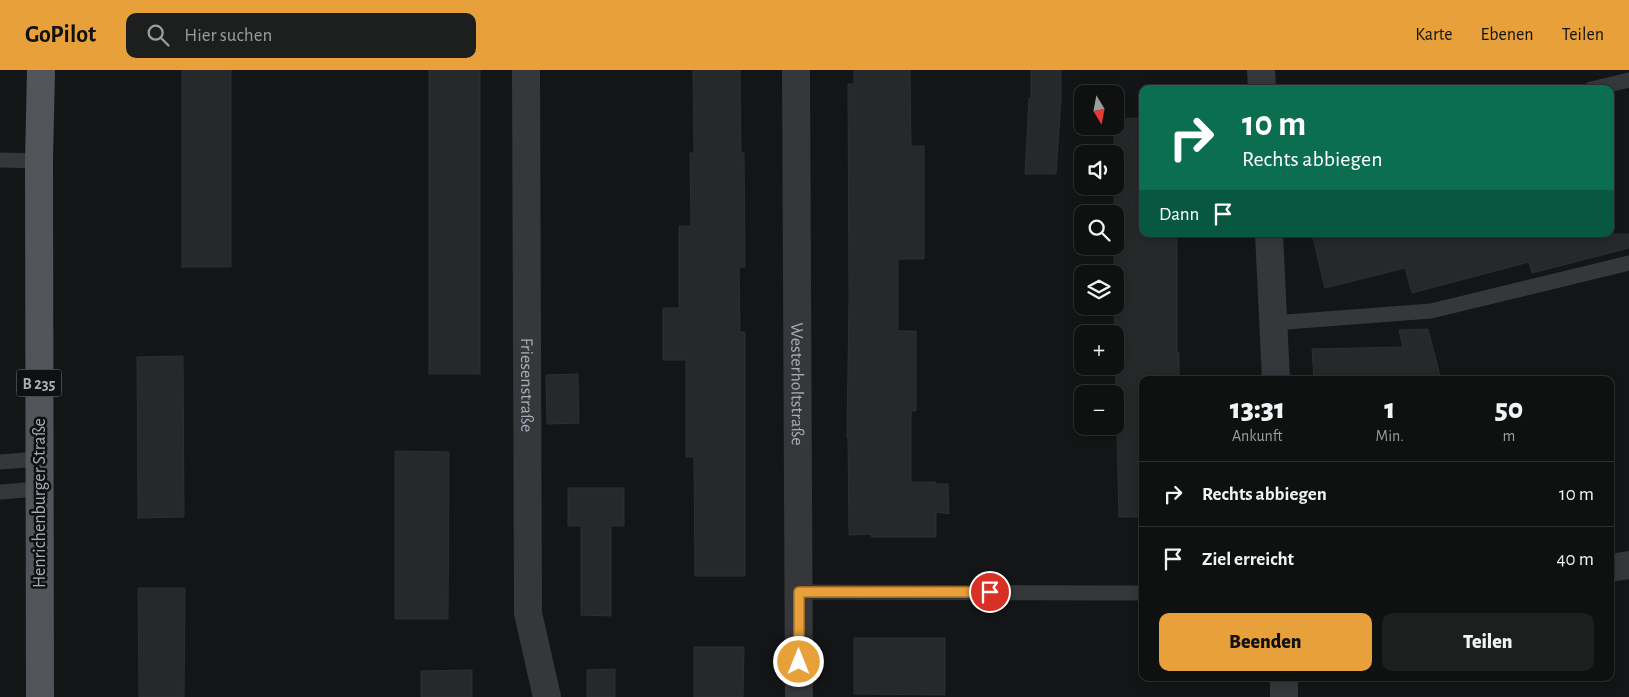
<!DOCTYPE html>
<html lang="de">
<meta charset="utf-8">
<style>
:root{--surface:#0f1010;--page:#1d1e1e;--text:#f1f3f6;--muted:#9b9d9f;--line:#2f3030;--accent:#e8a03a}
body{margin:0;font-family:"Alegreya Sans",sans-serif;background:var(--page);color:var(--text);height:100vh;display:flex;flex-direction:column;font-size:19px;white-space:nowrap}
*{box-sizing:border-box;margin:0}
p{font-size:16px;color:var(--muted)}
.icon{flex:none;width:28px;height:28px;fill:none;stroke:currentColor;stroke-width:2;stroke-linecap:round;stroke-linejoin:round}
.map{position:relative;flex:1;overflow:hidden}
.side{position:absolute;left:1139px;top:306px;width:475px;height:305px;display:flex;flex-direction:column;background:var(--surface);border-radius:10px;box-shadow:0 2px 12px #0003,0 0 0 1px var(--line)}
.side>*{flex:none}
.banner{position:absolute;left:1139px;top:15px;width:475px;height:152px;border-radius:10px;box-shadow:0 2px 12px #0003,0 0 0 1px var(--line);background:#0b6e4f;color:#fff;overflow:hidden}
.needle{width:32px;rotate:170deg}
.controls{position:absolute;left:1074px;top:15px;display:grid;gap:10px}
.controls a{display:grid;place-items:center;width:50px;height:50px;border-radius:10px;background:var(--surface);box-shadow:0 2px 12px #0003,0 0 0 1px var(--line);font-size:25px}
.pin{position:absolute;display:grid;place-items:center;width:42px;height:42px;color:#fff;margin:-21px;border:2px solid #fff;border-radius:50%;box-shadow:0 1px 5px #0007}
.me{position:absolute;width:55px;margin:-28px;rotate:0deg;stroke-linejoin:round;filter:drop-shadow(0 0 4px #0008)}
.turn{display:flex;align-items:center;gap:18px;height:105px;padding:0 20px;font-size:22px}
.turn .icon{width:65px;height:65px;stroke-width:2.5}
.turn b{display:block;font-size:35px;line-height:42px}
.then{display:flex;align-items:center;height:48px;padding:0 20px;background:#0003;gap:10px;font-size:19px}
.eta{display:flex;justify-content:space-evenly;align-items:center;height:85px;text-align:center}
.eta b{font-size:30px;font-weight:800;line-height:35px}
.action{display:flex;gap:10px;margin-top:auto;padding:10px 20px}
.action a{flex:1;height:58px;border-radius:10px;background:var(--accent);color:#111;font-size:20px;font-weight:800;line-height:58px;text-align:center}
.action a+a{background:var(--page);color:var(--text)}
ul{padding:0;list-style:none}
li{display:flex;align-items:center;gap:15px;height:65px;padding:0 20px;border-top:1px solid var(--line)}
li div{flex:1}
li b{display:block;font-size:19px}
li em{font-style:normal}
header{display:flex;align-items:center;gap:30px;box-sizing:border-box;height:70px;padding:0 25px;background:var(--accent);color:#111}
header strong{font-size:24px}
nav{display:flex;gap:28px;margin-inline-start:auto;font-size:18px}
.search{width:350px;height:45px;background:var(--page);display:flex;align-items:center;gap:12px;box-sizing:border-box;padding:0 18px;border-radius:10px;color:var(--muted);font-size:19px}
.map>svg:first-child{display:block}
.building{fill:#27282a;stroke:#2e2f32}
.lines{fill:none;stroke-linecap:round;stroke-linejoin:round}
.service{stroke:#36373b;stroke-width:15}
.minor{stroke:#36373b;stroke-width:28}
.primary{stroke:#52545a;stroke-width:28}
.route-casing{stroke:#976826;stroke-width:12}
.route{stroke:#e8a03a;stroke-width:9}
.labels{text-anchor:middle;stroke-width:5;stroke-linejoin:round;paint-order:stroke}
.shield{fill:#0f1011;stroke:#797e84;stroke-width:1}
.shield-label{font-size:16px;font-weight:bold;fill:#a7adb6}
.street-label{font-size:18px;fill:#a7adb6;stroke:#0f1011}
</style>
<header>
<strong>GoPilot</strong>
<div class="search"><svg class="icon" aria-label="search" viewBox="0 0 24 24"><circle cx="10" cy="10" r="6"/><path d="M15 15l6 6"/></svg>Hier suchen</div>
<nav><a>Karte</a><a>Ebenen</a><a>Teilen</a></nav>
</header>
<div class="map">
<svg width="1629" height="627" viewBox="0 0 1629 627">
<rect width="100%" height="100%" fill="#141516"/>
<!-- building -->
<g class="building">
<rect x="182" y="0" width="49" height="197"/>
<rect x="429" y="0" width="51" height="304"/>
<polygon points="693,0 740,0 741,83 744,83 745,197 739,197 740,262 745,262 745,506 695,506 694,387 686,387 686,290 663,290 663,238 679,238 679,156 691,156 690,83 694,83"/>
<polygon points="854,0 910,0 911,76 924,76 924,189 898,189 898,261 916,261 916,341 911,341 911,412 936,412 936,414 948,414 949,444 936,442 936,467 871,467 871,464 849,465 848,368 847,368 849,228 848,14 854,14"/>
<polygon points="1031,0 1061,0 1061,28 1056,104 1025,104 1029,28 1031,28"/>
<polygon points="1142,48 1142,164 1177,164 1177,283 1179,283 1179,310 1142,310 1142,447 1119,447 1114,239 1114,56 1115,49"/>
<polygon points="1312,164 1629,164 1629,178 1532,203 1529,192 1412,223 1405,198 1325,218"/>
<polygon points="1428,259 1441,310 1314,310 1312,279 1403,277 1399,260"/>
<polygon points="183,286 184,447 138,448 137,287"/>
<polygon points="578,304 579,353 547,354 546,305"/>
<polygon points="395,381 449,382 448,549 395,549"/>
<polygon points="568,418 624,418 624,456 611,456 611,546 581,545 581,456 568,456"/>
<polygon points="138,518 185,518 184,627 139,627"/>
<polygon points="854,568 945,568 945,625 854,624"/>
<polygon points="694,577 744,577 743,627 694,627"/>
<polygon points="615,599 615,627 587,627 587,600"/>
<polygon points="472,600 472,627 421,627 421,601"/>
</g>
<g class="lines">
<!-- service -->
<g class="service">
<polyline points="1591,19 1629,10"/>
<polyline points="0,90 39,91"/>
<polyline points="1273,253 1431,241 1629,193"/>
<polyline points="0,392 39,389"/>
<polyline points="0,422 39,419"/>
<polyline points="799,522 1142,523"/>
</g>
<!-- minor -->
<g class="minor">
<path id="s1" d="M526 0 528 543 547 627"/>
<path id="s2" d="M796 0 799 627"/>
<polyline points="1261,0 1262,19"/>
<polyline points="1269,164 1276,310"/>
<polyline points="1610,498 1629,495"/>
<polyline points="1284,608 1284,627"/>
</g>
<!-- primary -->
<polyline class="primary" points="40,627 39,91 41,0"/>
</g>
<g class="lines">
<defs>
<polyline id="route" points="799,592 799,522 990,522"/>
</defs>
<!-- route casing -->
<use href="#route" class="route-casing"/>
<!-- route -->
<use href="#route" class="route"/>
</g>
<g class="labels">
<!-- shield labels -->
<rect class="shield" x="16.5" y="299.5" width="45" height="27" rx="4"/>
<g class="shield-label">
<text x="39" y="319">B 235</text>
</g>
<!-- street labels -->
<g class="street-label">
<text dy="6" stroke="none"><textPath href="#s2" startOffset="314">Westerholtstraße</textPath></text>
<text dy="6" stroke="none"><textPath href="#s1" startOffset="315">Friesenstraße</textPath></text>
<text transform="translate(39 433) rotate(-90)" y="6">Henrichenburger Straße</text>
</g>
</g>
</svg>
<div class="controls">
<a><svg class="needle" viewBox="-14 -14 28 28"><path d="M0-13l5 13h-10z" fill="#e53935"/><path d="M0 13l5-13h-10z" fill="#9b9d9f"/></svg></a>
<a><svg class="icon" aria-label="sound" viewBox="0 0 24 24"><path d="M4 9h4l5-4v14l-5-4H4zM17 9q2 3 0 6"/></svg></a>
<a><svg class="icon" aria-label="search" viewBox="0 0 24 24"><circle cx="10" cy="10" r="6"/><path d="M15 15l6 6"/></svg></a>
<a><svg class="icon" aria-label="layers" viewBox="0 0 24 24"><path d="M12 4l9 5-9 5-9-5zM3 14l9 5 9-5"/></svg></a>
<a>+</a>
<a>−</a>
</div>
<div class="pin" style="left:990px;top:522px;background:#d93025"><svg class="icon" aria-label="arrive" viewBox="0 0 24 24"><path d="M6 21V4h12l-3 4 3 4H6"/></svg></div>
<svg class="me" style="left:799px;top:592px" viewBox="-20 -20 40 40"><circle r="17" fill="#e8a03a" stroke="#fff" stroke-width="3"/><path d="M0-11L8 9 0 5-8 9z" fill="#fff"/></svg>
<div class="banner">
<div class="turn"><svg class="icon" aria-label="right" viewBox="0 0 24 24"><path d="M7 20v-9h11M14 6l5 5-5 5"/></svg><div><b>10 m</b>Rechts abbiegen</div></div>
<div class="then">Dann<svg class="icon" aria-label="arrive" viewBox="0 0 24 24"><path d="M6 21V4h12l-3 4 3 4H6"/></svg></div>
</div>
<section class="side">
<div class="eta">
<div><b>13:31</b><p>Ankunft</p></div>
<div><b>1</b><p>Min.</p></div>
<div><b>50</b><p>m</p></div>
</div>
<ul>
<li><svg class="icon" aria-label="right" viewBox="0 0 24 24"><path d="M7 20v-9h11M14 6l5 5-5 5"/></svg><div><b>Rechts abbiegen</b></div><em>10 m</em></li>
<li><svg class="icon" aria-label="arrive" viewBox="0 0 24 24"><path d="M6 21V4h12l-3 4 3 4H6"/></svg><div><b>Ziel erreicht</b></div><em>40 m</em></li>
</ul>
<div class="action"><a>Beenden</a><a>Teilen</a></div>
</section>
</div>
